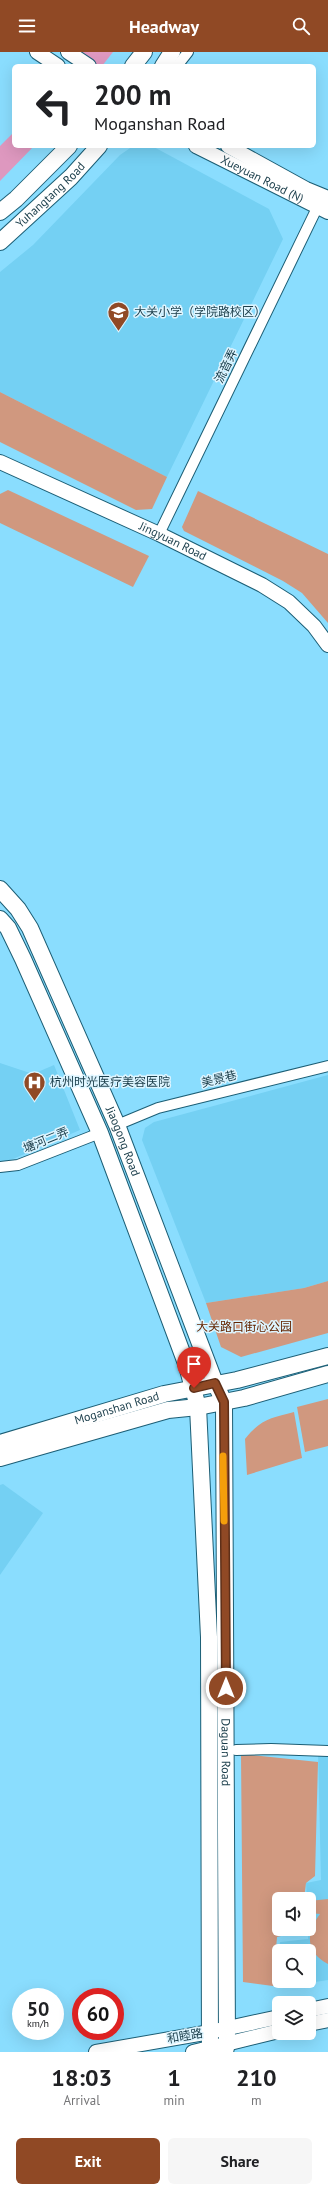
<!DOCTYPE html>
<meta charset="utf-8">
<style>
:root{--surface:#fff;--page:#f6f6f6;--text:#202124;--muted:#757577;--accent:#904925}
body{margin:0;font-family:"PT Sans","Noto Sans SC",sans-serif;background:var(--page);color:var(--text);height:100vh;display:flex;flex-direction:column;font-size:15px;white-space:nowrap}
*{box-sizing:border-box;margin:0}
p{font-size:13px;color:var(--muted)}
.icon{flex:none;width:22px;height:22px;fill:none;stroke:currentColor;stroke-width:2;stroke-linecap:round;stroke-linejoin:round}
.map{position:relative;height:2000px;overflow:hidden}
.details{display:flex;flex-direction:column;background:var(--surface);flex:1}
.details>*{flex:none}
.banner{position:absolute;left:12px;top:12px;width:304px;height:84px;border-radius:6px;box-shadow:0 4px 16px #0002;background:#fff;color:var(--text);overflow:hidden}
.fabs{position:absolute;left:272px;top:1840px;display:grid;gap:8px}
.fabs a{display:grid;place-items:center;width:44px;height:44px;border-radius:6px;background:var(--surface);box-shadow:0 4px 16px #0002;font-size:20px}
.speed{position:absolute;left:12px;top:1936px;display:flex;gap:8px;font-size:20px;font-weight:700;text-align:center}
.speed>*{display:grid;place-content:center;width:52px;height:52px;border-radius:50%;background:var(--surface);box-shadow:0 4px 16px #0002;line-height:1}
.speed small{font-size:10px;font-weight:400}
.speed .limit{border:6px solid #d22;background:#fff;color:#111}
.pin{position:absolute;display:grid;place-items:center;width:34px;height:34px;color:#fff;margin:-41px -17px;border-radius:50% 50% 50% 0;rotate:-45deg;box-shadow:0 0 4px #0007}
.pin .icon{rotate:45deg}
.me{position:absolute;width:44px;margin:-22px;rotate:0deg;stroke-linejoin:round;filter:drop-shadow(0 0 3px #0008)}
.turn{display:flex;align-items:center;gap:14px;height:84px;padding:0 16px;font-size:18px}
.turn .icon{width:52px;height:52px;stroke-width:2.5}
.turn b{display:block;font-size:28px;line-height:34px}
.eta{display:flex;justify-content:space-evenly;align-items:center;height:68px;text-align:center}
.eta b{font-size:24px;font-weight:700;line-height:28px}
.action{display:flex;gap:8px;margin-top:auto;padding:8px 16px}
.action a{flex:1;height:46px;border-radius:6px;background:var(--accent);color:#fff;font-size:16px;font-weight:700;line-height:46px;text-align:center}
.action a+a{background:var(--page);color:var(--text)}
header{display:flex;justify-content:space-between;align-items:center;height:52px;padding:0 16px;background:var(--accent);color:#fff;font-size:18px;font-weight:700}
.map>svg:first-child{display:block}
.built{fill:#74d0f3}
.green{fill:#d0987f}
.water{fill:#de98bf}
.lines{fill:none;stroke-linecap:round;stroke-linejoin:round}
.street-casing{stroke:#1c5e75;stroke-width:12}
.secondary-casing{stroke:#1c5e75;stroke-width:16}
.primary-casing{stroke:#1c5e75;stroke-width:18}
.street{stroke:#fff;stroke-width:10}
.secondary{stroke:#fff;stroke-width:14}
.primary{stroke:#fff;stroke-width:16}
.route-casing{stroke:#5e2f18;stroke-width:10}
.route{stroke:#904925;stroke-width:7}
.slow{stroke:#f59e0b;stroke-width:7}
.labels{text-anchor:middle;stroke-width:3;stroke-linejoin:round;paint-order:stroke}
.street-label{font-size:12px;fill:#1a3d4a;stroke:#def5ff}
.poi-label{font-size:12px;fill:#1a3d4a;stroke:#def5ff;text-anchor:start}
.park-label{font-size:12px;fill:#632400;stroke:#def5ff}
</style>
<header><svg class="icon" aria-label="menu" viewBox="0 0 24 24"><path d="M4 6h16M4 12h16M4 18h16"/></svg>Headway<svg class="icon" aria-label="search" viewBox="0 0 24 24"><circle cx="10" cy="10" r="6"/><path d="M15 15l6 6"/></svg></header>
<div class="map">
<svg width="328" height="2000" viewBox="0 0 328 2000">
<rect width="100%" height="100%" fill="#8addfe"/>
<!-- built -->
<g class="built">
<polygon points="133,94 152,94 269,157 283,187 167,425 0,340 0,220 33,193 120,103"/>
<polygon points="0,1011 33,1022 54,1013 80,1078 13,1107 0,1111"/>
<polygon points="328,1023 328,1229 304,1236 206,1251 142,1088 145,1076 154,1070"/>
<polygon points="3,1432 43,1461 0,1523 0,1433"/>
<polygon points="318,1700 328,1701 328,1928 277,1936 279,1904 279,1929 309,1929 309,1899 279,1899 280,1890 308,1887 309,1847 307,1847 306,1831 321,1828"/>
</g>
<!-- green -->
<g class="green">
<polygon points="0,340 167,425 152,457 136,458 0,390"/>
<polygon points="8,438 149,504 133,535 0,471 0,442"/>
<polygon points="198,439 328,502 328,571 302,541 283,529 184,479 182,475"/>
<polygon points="328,1229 328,1281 241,1305 221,1295 206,1251 304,1236"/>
<polygon points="328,1347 328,1394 305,1400 297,1355"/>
<path d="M294 1360 302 1406 247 1423 245 1387C261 1367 271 1366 294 1360Z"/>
<polygon points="241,1702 318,1710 315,1824 306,1831 304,1847 279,1847 279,1877 301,1877 301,1879 277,1885 273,1934 243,1930"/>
<path d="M328 1847V1912C306 1900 305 1882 320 1862L310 1861 309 1849Z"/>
</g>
<!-- water -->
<g class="water">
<polygon points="81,0 113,0 102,14 70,14"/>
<polygon points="14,80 14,94 34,94 0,129 0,94"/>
</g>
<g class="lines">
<defs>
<g id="street">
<polyline points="177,14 188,0"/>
<polyline points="159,482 317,156"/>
<polyline points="117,1073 158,1056 328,1014"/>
<polyline points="0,1115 18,1113 100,1081"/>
<polyline points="236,1698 271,1697 328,1699"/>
</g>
<g id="secondary">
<polyline points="37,0 58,14"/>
<polyline points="68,0 89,14"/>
<path id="s1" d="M196 94 328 160"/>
<polyline points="228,94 306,137 328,146"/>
<path id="s2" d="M0 410 159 482 262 533 289 550 314 574 328 593"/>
<polyline points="309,1958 328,1954"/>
<polyline points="309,1972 328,1968"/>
<polyline points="96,2000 210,1980 279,1965"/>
<polyline points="193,2000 279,1979"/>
</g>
<g id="primary">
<polyline points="133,14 144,0"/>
<polyline points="163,14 172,0"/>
<polyline points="0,160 16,147 69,94"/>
<path id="s3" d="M0 190 71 125 99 94"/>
<path id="s4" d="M0 837 18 857 30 876 117 1073 215 1331 224 1350 227 1991 225 2000"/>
<polyline points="0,867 8,876 23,907 100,1081 187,1314 198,1355 209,1585 210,2000"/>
<path id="s5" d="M0 1391 164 1342 237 1328 328 1304"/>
<polyline points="0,1406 168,1358 198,1355 244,1346 328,1322"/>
</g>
</defs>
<!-- street casing -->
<use href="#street" class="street-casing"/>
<!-- secondary casing -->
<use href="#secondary" class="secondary-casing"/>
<!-- primary casing -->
<use href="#primary" class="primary-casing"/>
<!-- street -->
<use href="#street" class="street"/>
<!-- secondary -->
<use href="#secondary" class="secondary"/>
<!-- primary -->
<use href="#primary" class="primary"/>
</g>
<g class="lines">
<defs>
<polyline id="route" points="194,1336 215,1331 224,1350 226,1636"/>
</defs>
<!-- route casing -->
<use href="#route" class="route-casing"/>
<!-- route -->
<use href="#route" class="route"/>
<!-- slow -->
<polyline class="slow" points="223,1404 224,1469"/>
</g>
<!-- icons -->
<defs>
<symbol id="school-pin" viewBox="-11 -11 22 30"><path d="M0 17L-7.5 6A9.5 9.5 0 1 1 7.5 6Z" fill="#904925" stroke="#def5ff"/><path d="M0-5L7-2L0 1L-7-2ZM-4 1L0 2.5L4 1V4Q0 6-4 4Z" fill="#fff"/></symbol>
<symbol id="hospital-pin" viewBox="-11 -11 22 30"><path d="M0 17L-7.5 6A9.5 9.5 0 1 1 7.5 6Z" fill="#904925" stroke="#def5ff"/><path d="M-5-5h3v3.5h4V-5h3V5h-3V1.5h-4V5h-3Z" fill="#fff"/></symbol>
</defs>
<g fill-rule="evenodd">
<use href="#school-pin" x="106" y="248" width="25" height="34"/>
<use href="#hospital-pin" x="22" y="1018" width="25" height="34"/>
</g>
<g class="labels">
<!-- street labels -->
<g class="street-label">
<text dy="4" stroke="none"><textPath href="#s1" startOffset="74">Xueyuan Road (N)</textPath></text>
<text dy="4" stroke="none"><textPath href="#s3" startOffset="69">Yuhangtang Road</textPath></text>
<text transform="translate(226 314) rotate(-64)" y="4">流音弄</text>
<text dy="4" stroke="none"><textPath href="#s2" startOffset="190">Jingyuan Road</textPath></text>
<text transform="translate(219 1027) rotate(-14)" y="4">美景巷</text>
<text transform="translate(46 1088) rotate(-22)" y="4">塘河二弄</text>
<text dy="4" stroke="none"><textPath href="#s4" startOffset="282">Jiaogong Road</textPath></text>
<text dy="4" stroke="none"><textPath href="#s5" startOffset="122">Moganshan Road</textPath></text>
<text dy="4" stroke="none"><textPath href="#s4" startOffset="912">Daguan Road</textPath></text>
<text transform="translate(185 1984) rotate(-10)" y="4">和睦路</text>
</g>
<!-- poi labels -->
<g class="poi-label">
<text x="134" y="264">大关小学（学院路校区）</text>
<text x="50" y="1034">杭州时光医疗美容医院</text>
</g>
<!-- park labels -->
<g class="park-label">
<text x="244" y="1279">大关路口街心公园</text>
</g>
</g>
</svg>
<div class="fabs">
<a><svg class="icon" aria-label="sound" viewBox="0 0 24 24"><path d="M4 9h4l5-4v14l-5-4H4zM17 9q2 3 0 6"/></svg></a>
<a><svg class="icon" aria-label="search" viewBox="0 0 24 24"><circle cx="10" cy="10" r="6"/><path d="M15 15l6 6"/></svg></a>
<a><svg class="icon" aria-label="layers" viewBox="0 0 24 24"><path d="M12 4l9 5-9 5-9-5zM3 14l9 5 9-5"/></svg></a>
</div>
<div class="speed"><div>50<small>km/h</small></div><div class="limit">60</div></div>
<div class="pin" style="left:194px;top:1336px;background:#d93025"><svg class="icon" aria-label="arrive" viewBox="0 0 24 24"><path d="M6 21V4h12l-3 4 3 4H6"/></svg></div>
<svg class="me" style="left:226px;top:1636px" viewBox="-20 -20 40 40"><circle r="17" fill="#904925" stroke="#fff" stroke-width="3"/><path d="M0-11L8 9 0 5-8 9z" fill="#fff"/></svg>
<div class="banner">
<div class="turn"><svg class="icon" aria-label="left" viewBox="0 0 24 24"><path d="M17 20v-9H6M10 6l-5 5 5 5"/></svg><div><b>200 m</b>Moganshan Road</div></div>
</div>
</div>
<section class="details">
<div class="eta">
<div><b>18:03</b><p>Arrival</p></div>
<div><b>1</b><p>min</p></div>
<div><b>210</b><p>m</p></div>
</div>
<div class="action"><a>Exit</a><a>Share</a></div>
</section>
